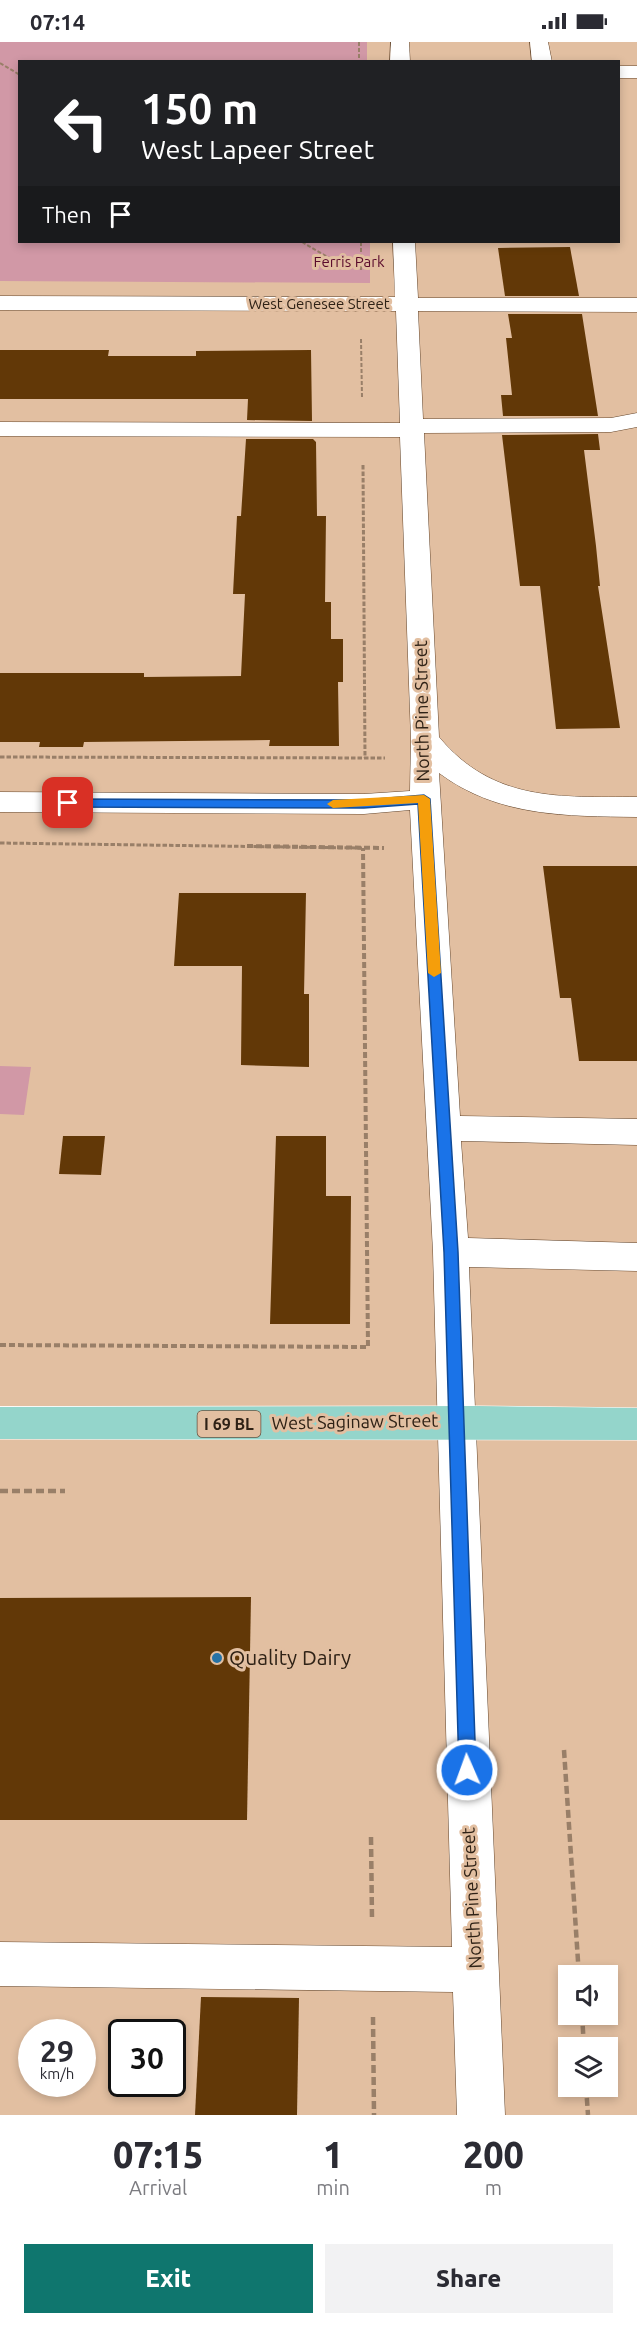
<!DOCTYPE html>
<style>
:root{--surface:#fff;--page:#f2f2f3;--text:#2b2b33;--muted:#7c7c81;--accent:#0f766e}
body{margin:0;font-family:Ubuntu,sans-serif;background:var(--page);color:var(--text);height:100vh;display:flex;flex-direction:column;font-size:22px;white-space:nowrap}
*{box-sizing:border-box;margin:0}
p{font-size:20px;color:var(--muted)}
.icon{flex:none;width:33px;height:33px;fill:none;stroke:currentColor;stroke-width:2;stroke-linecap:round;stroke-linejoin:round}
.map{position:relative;height:2073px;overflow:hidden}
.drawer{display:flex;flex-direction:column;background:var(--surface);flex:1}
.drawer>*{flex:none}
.hud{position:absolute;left:18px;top:18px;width:602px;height:183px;border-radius:0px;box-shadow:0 3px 9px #0003;background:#202124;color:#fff;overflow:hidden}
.tools{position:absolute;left:558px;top:1923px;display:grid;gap:12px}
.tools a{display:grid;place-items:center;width:60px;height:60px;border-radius:0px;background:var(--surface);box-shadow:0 3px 9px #0003;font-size:30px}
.speed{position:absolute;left:18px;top:1977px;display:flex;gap:12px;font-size:30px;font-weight:700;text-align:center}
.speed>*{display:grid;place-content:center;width:78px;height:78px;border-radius:50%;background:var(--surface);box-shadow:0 3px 9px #0003;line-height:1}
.speed small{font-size:15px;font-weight:400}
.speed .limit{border:3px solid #111;border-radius:9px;background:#fff;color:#111}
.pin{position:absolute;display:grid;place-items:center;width:51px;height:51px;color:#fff;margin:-26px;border-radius:12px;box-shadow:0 3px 9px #0006}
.me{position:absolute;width:66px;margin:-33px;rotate:358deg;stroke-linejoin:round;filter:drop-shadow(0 0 4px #0008)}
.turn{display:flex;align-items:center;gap:21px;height:126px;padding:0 24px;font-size:27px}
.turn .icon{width:78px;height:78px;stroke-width:2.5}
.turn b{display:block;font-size:42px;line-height:51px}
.then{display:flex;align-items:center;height:57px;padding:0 24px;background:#0003;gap:12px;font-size:22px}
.eta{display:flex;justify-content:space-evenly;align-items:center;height:102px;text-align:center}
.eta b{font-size:36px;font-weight:800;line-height:42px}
.action{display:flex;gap:12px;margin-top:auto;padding:12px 24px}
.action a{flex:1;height:69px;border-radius:0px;background:var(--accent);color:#fff;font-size:24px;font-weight:800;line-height:69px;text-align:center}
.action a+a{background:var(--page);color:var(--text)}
.status{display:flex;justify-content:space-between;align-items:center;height:42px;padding:0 30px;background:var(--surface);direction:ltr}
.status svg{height:16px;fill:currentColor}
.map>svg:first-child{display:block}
.green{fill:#d198a6}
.building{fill:#623807}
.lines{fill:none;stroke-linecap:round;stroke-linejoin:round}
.minor-casing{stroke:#63452b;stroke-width:1}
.major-casing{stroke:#fff;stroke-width:1}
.path-far3{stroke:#997f68;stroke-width:2;stroke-dasharray:4 2;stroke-linecap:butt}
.path-far2{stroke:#997f68;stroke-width:3;stroke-dasharray:4.5 2;stroke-linecap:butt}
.path-far1{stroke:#997f68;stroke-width:4;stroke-dasharray:6 3;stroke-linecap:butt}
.path{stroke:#997f68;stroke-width:4.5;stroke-dasharray:8 4;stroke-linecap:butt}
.minor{fill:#fff;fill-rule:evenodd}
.major{fill:#94d5cb;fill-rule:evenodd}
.route{fill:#1a73e8;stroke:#114b97;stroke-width:1.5}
.slow{fill:#f59e0b}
.poi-dot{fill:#2672a5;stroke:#e2bfa1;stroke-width:2}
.labels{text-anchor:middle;stroke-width:6;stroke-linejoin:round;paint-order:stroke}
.far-park-label{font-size:15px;fill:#5a0b2c;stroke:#e2bfa1}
.far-street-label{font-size:15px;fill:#2f2216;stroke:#e2bfa1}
.shield{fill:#e2bfa1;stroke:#655140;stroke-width:1.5}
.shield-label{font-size:16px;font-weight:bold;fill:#2f2216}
.street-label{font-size:18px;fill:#2f2216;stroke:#e2bfa1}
.near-poi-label{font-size:21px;fill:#2f2216;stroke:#e2bfa1;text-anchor:start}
</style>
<div class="status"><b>07:14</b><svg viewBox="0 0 49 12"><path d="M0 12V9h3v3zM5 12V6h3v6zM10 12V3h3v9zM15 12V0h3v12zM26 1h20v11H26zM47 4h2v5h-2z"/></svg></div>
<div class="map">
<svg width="637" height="2073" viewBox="0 0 637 2073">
<rect width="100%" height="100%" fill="#e2bfa1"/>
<!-- green -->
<g class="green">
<polygon points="0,0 367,0 367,19 20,20 20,200 370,200 370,241 0,239"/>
<polygon points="0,1024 31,1025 24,1073 0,1072"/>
</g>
<!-- building -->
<g class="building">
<polygon points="570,205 579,254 505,254 498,206"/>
<polygon points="508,272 582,272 598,374 503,374 501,353 512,353 506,296 512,296"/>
<polygon points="0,308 109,308 108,314 196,314 196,309 311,308 312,379 247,378 248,357 0,357"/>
<polygon points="598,392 600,408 584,408 596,504 600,544 598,544 620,686 556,687 540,544 520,544 502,393"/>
<polygon points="246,397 313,397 316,400 317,474 326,474 325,560 331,560 331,597 343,597 343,640 338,640 339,704 269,704 270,698 84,700 83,705 39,705 40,700 0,700 0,631 144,631 144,635 241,634 245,552 233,552 237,474 241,474"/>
<polygon points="543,824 637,824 637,1019 579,1019 571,956 560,956"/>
<polygon points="179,851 306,851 304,952 309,952 309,1025 241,1023 242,924 174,924"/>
<polygon points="63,1094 105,1094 101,1133 59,1132"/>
<polygon points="276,1094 326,1094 326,1154 351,1154 350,1282 270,1282"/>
<polygon points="251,1555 247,1778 0,1778 0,1556"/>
<polygon points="201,1955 299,1956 297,2073 195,2073"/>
</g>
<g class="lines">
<defs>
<g id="minor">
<polygon points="391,0 409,0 410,20 390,20"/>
<polygon points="530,0 548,0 552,20 532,20"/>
<rect x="618" y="24" width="19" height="12"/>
<path d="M393 200H415L418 256H637V270L418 269 423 377 611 376 637 371V385L611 390 424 391 439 695C493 760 560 755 637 755V775C566 774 498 775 439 731L460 1074 637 1077V1103L461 1099 468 1196 637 1201V1229L469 1225 505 2073H457L453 1950 0 1944V1900L452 1905 433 1210 410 768 364 772 0 770V750L364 752 410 749 411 697 400 395 0 394V380L400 381 396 269 0 268V254L395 255Z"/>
</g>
<polygon id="major" points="478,1364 637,1366 637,1398 0,1397 0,1365"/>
</defs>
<!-- minor casing -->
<use href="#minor" class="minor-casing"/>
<!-- major casing -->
<use href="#major" class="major-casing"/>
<!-- path-far3 -->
<g class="path-far3">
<polyline points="359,0 359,20"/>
<polyline points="0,21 20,33"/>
<polyline points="302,200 348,227"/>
<polyline points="361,200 361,228"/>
<polyline points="361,297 362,355"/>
</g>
<!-- path-far2 -->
<g class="path-far2">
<polyline points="363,423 365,716"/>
<polyline points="0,715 385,716"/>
<polyline points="0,801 362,806"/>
</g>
<!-- path-far1 -->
<g class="path-far1">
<polyline points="247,804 384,806"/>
<polyline points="0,1303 368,1305 363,806"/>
</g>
<!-- path -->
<g class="path">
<polyline points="0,1449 65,1449"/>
<polyline points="564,1708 579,1934"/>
<polyline points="371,1795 372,1877"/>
<polyline points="582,1972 584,2006"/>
<polyline points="373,1975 374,2073"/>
<polyline points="586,2044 588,2073"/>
</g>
<!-- minor -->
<use href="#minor" class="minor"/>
<!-- major -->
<use href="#major" class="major"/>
</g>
<!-- route -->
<polygon class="route" points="424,753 430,757 458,1210 476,1728 474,1734 467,1736 461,1734 459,1728 444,1210 418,762 364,766 68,765 62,761 68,757 364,758"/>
<!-- slow -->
<polygon class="slow" points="424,753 430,757 441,931 434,935 428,931 418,761 333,766 327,762 333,758"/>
<!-- markers -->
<circle class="poi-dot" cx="217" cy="1616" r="6"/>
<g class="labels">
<!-- far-park labels -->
<g class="far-park-label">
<text x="349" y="225">Ferris Park</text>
</g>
<!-- far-street labels -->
<g class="far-street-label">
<text x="319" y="267">West Genesee Street</text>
</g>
<!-- shield labels -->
<rect class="shield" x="197.5" y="1369" width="63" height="26" rx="4.5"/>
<g class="shield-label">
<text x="229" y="1388">I 69 BL</text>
</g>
<!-- street labels -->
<g class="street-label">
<text transform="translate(422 669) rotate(-91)" y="6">North Pine Street</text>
<text transform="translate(355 1380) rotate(-1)" y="6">West Saginaw Street</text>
<text transform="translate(472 1856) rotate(-93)" y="6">North Pine Street</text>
</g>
<!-- near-poi labels -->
<g class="near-poi-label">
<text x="229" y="1623">Quality Dairy</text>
</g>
</g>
</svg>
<div class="tools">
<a><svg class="icon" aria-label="sound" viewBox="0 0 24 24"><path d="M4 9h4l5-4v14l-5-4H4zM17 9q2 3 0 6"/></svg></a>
<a><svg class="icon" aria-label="layers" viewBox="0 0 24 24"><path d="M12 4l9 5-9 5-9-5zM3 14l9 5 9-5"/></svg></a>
</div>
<div class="speed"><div>29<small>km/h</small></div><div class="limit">30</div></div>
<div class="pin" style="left:68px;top:761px;background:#d93025"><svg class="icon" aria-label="arrive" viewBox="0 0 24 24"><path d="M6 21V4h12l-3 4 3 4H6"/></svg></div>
<svg class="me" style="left:467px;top:1728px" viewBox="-20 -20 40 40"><circle r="17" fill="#1a73e8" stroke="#fff" stroke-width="3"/><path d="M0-11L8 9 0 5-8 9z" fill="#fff"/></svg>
<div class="hud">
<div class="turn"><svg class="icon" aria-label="left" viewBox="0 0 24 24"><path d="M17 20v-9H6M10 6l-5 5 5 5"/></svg><div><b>150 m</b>West Lapeer Street</div></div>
<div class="then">Then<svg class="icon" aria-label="arrive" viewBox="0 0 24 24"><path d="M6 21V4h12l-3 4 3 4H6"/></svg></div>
</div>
</div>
<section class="drawer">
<div class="eta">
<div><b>07:15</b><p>Arrival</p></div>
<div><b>1</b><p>min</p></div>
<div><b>200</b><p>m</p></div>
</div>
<div class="action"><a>Exit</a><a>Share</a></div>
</section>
